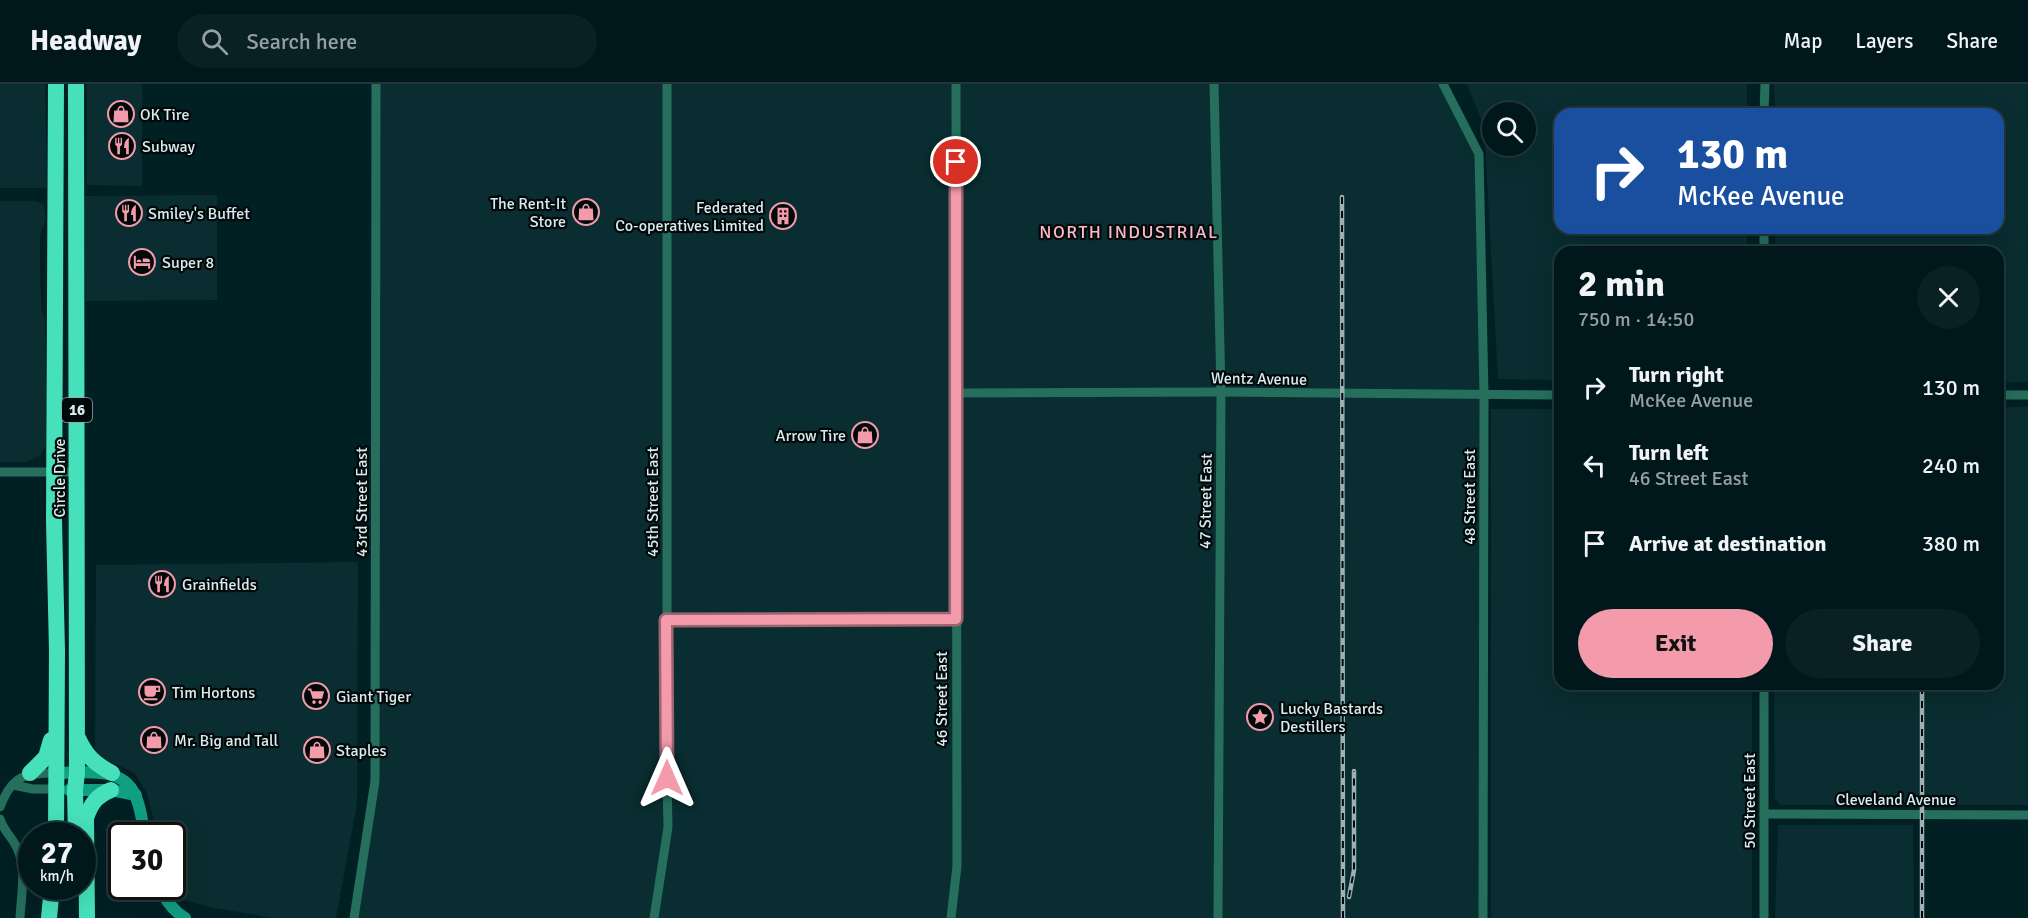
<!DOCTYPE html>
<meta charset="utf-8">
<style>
:root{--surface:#00181b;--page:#0a2124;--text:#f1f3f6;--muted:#95a0a3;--line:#22373a;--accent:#f39aab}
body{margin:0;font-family:Signika,sans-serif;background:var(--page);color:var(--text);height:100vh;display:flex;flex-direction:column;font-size:22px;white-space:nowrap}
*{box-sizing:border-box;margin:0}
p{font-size:20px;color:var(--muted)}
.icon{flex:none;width:33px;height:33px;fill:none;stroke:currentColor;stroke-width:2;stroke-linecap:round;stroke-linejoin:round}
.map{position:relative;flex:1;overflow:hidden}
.drawer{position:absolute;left:1554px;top:162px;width:450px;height:444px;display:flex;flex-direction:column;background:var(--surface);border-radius:18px;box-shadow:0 6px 24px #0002,0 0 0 2px var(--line)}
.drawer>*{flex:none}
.banner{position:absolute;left:1554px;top:24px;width:450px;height:126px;border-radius:18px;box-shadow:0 6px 24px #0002,0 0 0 2px var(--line);background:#1a4fa0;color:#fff;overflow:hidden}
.fabs{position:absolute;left:1482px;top:18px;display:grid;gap:12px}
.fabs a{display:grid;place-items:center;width:54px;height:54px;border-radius:50%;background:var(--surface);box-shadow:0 6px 24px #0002,0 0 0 2px var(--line);font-size:30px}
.speed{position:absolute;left:18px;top:738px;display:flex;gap:12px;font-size:30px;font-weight:700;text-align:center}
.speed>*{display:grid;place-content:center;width:78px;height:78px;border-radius:50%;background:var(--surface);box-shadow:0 6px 24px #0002,0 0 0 2px var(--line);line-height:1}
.speed small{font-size:15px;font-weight:400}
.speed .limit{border:3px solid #111;border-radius:9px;background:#fff;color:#111}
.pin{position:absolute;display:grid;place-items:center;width:51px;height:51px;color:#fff;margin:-26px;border:3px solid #fff;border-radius:50%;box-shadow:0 2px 6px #0007}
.me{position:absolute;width:66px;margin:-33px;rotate:0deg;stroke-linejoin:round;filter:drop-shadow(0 0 4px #0008)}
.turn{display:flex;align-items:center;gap:21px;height:126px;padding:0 24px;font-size:27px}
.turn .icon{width:78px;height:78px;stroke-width:2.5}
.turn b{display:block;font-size:42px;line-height:51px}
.round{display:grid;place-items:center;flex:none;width:63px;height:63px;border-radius:32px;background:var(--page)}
.head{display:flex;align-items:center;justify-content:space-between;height:102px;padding:0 24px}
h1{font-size:36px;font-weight:700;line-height:45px}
.primary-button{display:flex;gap:12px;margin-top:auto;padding:12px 24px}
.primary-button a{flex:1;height:69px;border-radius:36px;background:var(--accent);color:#111;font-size:24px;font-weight:700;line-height:69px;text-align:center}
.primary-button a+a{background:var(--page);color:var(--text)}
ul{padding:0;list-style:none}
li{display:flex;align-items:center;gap:18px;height:78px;padding:0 24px}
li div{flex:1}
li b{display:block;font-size:22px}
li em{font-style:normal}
header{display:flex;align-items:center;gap:36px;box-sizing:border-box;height:84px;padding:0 30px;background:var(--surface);border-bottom:2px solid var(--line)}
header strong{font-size:28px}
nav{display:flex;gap:33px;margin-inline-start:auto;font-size:21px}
.search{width:420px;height:54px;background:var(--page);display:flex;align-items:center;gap:15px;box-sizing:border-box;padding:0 21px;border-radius:33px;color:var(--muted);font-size:22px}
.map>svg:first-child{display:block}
.built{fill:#092d30;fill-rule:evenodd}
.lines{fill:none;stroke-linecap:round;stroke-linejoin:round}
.street{stroke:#266f5c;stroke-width:9}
.secondary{stroke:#109f81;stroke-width:12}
.highway{stroke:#46e0ba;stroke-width:16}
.rail-casing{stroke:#9cb1b4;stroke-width:4.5}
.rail{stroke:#000809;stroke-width:2;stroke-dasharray:7;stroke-linecap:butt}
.route-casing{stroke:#9e646f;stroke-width:15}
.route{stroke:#f39aab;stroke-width:10}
.labels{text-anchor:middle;stroke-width:4.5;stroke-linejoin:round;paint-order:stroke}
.shield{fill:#000809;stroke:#98a7a9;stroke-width:1.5}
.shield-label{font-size:15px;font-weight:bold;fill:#d9ebed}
.poi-label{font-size:16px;fill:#d9ebed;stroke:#000809;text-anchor:start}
.street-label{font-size:16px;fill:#d9ebed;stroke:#000809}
.neighbourhood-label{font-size:18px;letter-spacing:1.5px;fill:#fbb7c3;stroke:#000809}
</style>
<header>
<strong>Headway</strong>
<div class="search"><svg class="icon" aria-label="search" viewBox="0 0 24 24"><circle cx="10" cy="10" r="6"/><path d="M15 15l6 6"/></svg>Search here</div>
<nav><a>Map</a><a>Layers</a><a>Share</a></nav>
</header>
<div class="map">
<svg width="2028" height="834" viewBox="0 0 2028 834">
<rect width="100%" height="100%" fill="#002024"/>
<!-- built -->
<g class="built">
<polygon points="0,0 45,0 47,104 0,104"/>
<polygon points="87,0 142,0 142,102 87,101"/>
<polygon points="376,0 1443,0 1479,70 1483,834 354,834 374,703"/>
<path d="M1467 0H1747V30H1560V144H1747V168H1560V296L1498 295 1484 42ZM1492 28H1526V62H1492Z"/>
<polygon points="1774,0 2028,0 2028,298 1998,299 1998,168 1776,168 1775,144 1998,144 1998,30 1775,30"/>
<polygon points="217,111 217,216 85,217 84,112"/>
<polygon points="0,117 36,117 44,121 46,135 40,151 40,196 42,229 45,236 46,361 40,372 27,378 0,378"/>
<polygon points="1998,323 2028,323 2028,721 1780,721 1775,714 1774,600 1998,600"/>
<polygon points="1491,325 1560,325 1560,600 1752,600 1752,834 1491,834"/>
<polygon points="358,478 357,720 336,834 273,834 214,824 184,816 172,803 172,752 157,751 147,710 135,690 126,685 101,674 95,666 96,481"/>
<polygon points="1778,741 1913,741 1914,834 1775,834"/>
</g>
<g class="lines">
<!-- street -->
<g class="street">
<polyline points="1214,0 1221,308 1218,834"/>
<polyline points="1443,0 1479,70 1484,311 1483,834"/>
<polyline points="1764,30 1765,0"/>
<polyline points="1764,168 1764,144"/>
<polyline points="957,309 1221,308 1560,311"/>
<polyline points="1998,311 2028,311"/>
<polyline points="0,388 77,388"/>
<polyline points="666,536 956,535"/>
<polyline points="1764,600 1764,834"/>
<polyline points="13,701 33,705 55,705"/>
<path d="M0 723C12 691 25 689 56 689"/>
<polyline points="1764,730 2028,731"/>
<path d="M0 735C3 746 12 753 17 764 27 784 21 812 20 834"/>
<polyline points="354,834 375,697 376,0"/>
<polyline points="654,834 668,743 667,694 667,0"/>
<polyline points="951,834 957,782 956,0"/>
</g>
<!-- secondary -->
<g class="secondary">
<path d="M56 689C83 689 122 681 135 711 141 723 142 738 145 752"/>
<polyline points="69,706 111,706 136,711"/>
<path d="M159 802C165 816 172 826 185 834"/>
</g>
<!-- highway -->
<g class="highway">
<path d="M78 654C86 672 95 680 112 689"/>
<polyline points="30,689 46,673 51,656"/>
<polyline points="86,733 87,834"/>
<path d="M86 734C91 720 96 712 111 706"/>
<polyline points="56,752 57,567 54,437 56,0"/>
<polyline points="76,752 75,706 77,689 76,0"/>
<polyline points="49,834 52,802"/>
</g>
<defs>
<g id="rail">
<polyline points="1342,113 1343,834"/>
<polyline points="1349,813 1354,786 1354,687"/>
<polyline points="1922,834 1922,600"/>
</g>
</defs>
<!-- rail casing -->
<use href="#rail" class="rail-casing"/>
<!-- rail -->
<use href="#rail" class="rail"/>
</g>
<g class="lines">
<defs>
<polyline id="route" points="667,694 666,536 956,535 956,78"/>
</defs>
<!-- route casing -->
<use href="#route" class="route-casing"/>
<!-- route -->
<use href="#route" class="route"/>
</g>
<!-- icons -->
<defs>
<symbol id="shop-ring" viewBox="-11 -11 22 22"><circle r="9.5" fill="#000809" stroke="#f39aab" stroke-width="1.5"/><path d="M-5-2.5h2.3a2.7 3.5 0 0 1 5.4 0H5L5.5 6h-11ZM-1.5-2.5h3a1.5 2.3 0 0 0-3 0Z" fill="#f39aab"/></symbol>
<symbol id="restaurant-ring" viewBox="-11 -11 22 22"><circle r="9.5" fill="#000809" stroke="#f39aab" stroke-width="1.5"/><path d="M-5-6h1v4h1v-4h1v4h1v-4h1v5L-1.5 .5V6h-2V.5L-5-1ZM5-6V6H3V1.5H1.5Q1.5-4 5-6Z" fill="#f39aab"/></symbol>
<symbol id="building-ring" viewBox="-11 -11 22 22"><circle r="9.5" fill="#000809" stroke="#f39aab" stroke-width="1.5"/><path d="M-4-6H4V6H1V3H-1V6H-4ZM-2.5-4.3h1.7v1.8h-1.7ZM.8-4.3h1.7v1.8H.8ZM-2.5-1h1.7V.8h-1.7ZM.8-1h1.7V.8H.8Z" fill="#f39aab"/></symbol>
<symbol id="hotel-ring" viewBox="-11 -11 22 22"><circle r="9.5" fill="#000809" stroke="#f39aab" stroke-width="1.5"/><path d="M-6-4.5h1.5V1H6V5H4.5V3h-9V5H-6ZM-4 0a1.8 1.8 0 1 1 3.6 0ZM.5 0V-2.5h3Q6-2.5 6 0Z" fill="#f39aab"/></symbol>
<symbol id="cafe-ring" viewBox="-11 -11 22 22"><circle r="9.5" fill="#000809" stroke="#f39aab" stroke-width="1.5"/><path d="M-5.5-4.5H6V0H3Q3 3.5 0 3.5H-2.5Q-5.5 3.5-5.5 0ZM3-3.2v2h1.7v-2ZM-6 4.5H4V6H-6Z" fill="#f39aab"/></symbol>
<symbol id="supermarket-ring" viewBox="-11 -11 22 22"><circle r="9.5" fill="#000809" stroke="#f39aab" stroke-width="1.5"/><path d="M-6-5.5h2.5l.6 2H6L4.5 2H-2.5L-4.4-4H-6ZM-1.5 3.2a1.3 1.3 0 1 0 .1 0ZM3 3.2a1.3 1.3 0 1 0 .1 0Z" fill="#f39aab"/></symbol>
<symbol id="sight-ring" viewBox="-11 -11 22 22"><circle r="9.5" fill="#000809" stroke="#f39aab" stroke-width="1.5"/><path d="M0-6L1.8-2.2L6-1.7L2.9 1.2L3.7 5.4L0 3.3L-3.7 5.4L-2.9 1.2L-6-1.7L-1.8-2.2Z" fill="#f39aab"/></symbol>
</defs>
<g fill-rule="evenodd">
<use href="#shop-ring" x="106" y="15" width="30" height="30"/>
<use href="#restaurant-ring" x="107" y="47" width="30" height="30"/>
<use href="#shop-ring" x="571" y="113" width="30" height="30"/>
<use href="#restaurant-ring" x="114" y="114" width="30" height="30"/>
<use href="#building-ring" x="768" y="117" width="30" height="30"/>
<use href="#hotel-ring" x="127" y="163" width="30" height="30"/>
<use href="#shop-ring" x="850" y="336" width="30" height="30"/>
<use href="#restaurant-ring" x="147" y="485" width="30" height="30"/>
<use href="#cafe-ring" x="137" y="593" width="30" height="30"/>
<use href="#supermarket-ring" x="301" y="597" width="30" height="30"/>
<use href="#sight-ring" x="1245" y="618" width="30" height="30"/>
<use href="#shop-ring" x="139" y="641" width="30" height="30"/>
<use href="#shop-ring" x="302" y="651" width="30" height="30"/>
</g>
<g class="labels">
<!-- shield labels -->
<rect class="shield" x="62" y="314" width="30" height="24" rx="4.5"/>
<g class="shield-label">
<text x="77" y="331">16</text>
</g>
<!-- poi labels -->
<g class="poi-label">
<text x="140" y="36">OK Tire</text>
<text x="142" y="68">Subway</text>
<text x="566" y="125" text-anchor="end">The Rent-It<tspan x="566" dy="18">Store</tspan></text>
<text x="764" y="129" text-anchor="end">Federated<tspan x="764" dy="18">Co-operatives Limited</tspan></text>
<text x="148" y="135">Smiley's Buffet</text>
<text x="162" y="184">Super 8</text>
<text x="846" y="357" text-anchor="end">Arrow Tire</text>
<text x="182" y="506">Grainfields</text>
<text x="172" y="614">Tim Hortons</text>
<text x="336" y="618">Giant Tiger</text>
<text x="1280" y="630">Lucky Bastards<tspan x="1280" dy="18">Destillers</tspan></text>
<text x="174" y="662">Mr. Big and Tall</text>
<text x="336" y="672">Staples</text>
</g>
<!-- street labels -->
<g class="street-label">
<text transform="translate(1259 294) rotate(1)" y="6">Wentz Avenue</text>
<text transform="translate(59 394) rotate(-90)" y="6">Circle Drive</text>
<text transform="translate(1469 413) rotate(-90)" y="6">48 Street East</text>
<text transform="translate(1205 417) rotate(-89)" y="6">47 Street East</text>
<text transform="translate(361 418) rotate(-90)" y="6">43rd Street East</text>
<text transform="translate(652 418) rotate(-90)" y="6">45th Street East</text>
<text transform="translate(941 615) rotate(-90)" y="6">46 Street East</text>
<text x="1896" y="721">Cleveland Avenue</text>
<text transform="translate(1749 717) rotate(-90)" y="6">50 Street East</text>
</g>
<!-- neighbourhood labels -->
<g class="neighbourhood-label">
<text x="1129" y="154">NORTH INDUSTRIAL</text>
</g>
</g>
</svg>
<div class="fabs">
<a><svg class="icon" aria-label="search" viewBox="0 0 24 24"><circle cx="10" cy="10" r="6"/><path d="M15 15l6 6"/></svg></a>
</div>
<div class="speed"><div>27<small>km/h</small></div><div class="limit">30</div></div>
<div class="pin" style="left:956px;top:78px;background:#d93025"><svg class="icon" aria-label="arrive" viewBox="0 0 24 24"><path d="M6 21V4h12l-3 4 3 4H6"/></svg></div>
<svg class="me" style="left:667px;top:694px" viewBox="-20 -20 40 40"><path d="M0-17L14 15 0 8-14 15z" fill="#f39aab" stroke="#fff" stroke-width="4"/></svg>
<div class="banner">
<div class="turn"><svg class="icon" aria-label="right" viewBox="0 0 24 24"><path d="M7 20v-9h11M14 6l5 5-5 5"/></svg><div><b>130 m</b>McKee Avenue</div></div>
</div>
<section class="drawer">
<div class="head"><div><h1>2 min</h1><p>750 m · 14:50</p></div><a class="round"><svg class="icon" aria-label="close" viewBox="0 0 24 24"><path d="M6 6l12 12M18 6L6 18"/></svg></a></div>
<ul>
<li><svg class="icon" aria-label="right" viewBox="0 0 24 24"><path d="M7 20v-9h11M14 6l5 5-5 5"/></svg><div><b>Turn right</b><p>McKee Avenue</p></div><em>130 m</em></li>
<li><svg class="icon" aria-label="left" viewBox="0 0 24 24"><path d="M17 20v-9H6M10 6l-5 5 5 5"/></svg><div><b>Turn left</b><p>46 Street East</p></div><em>240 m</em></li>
<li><svg class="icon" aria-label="arrive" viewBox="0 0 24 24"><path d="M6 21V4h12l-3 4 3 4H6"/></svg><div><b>Arrive at destination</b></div><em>380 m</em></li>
</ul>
<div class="primary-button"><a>Exit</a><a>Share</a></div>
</section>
</div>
